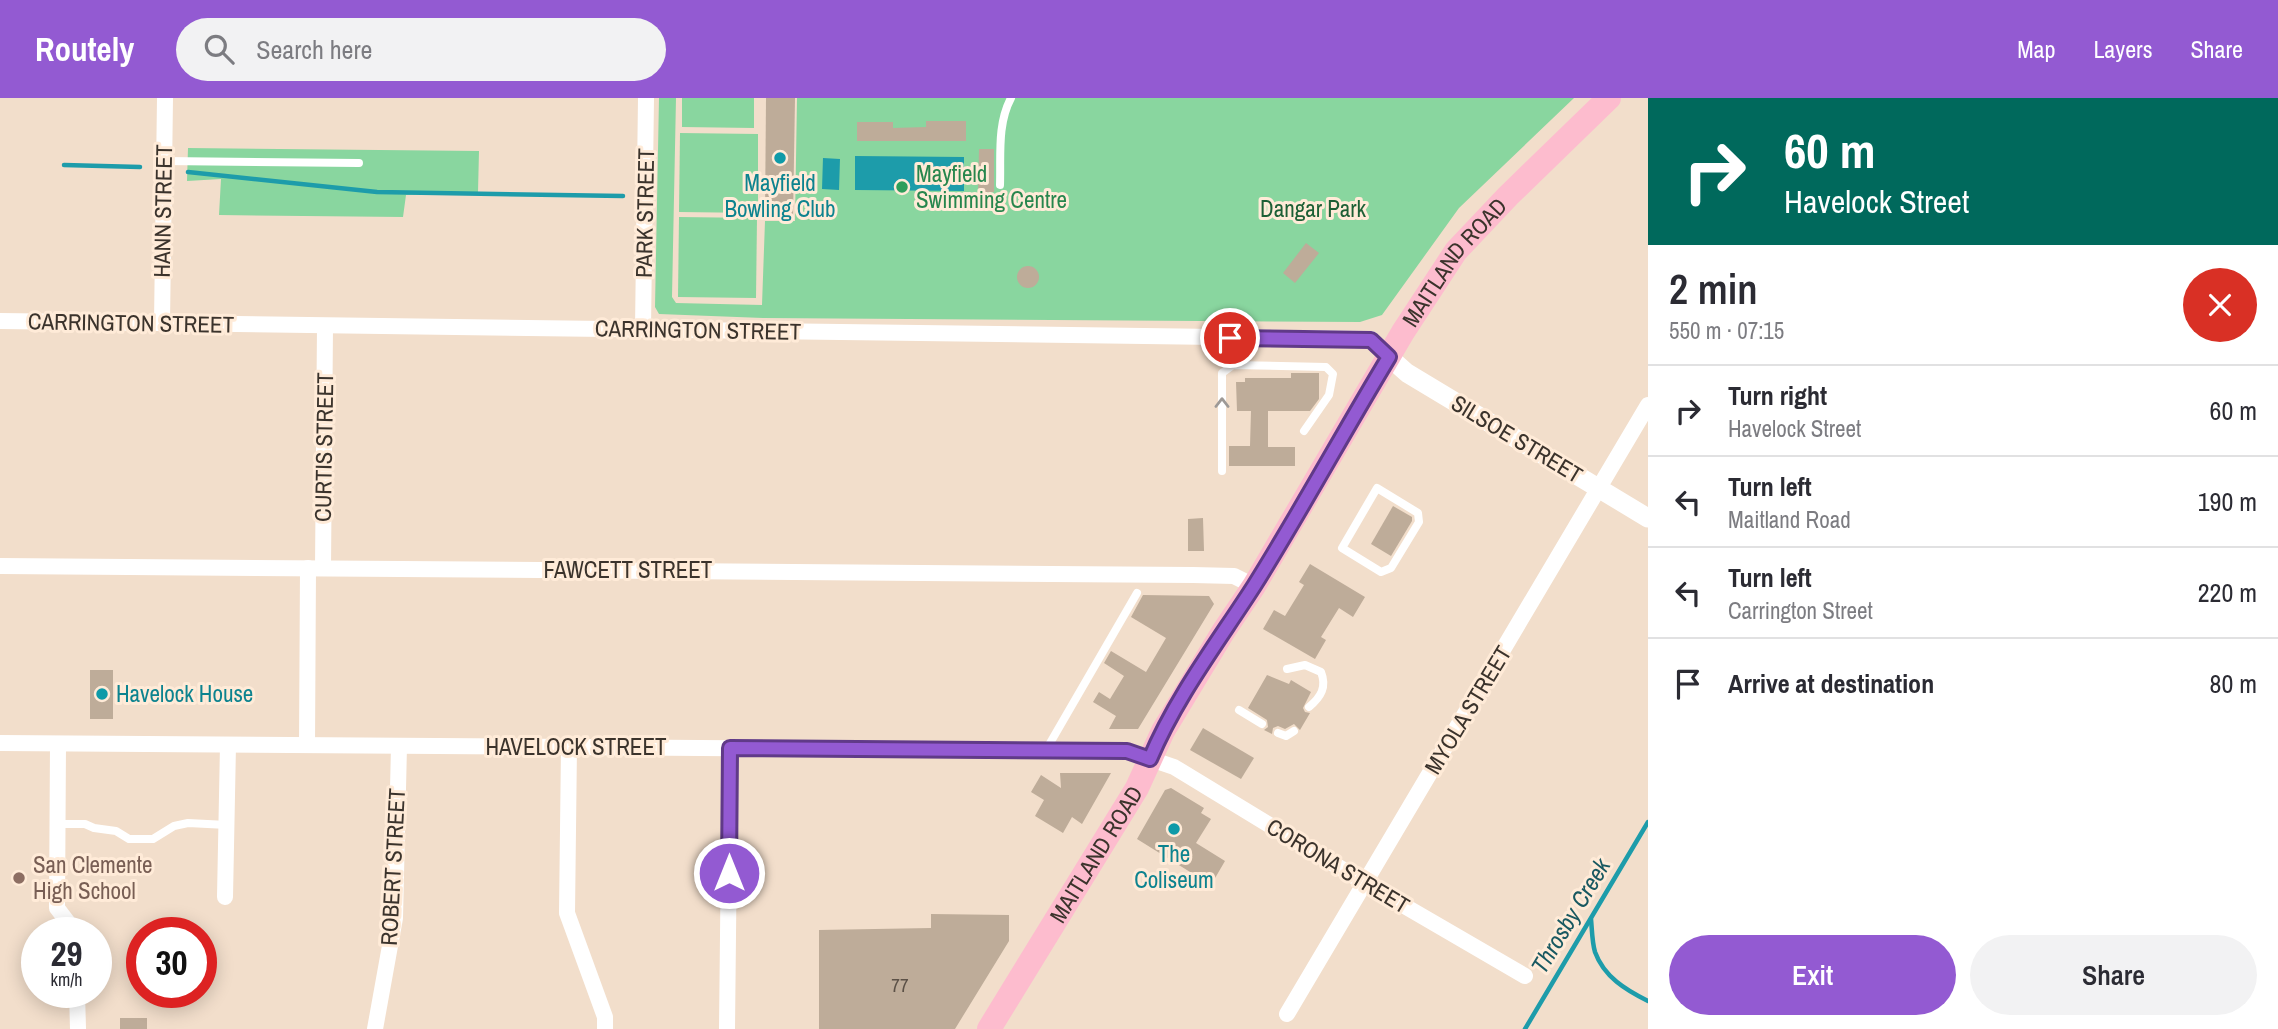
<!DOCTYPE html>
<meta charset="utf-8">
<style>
:root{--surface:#fff;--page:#f2f2f3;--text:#2b2b33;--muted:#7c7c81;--line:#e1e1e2;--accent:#935ad2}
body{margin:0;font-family:"Archivo Narrow",sans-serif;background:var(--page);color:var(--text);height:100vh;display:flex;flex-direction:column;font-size:26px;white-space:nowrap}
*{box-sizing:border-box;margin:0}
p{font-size:23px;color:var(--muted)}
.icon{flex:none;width:38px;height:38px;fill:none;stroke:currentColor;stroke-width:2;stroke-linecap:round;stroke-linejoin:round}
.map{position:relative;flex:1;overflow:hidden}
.sheet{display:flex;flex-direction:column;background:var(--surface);width:630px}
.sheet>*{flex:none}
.hud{background:#00695c;color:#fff;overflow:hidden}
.speed{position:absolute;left:21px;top:819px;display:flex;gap:14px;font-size:35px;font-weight:700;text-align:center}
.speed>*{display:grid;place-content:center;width:91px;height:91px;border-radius:50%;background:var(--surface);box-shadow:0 4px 18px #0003;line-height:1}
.speed small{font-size:18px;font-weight:400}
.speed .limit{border:10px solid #d22;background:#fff;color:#111}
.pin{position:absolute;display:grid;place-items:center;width:60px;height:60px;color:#fff;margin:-30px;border:4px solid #fff;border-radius:50%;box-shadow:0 2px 7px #0007}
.me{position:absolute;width:77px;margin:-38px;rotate:0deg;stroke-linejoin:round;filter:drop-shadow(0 0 5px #0008)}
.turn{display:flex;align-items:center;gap:24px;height:147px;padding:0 21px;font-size:32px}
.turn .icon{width:91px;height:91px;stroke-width:2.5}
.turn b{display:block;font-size:49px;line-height:60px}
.round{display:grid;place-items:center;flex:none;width:74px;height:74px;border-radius:37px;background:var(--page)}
.overview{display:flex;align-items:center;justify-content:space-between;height:119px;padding:0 21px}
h1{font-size:42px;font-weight:600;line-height:52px}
.primary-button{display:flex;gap:14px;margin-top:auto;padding:14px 21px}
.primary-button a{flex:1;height:80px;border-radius:42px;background:var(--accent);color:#fff;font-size:28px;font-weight:600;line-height:80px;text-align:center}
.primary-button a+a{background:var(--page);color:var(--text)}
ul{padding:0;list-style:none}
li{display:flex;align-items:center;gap:21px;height:91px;padding:0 21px;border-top:2px solid var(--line)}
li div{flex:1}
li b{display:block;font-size:26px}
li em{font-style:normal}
header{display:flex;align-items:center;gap:42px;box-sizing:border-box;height:98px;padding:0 35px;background:var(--accent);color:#fff}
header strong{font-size:33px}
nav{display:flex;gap:38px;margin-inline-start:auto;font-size:24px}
.search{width:490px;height:63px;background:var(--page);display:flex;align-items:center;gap:18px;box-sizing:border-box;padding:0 24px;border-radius:38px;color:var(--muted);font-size:26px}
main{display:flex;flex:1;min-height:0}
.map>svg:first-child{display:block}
.green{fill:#89d69f}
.water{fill:#1d9caa}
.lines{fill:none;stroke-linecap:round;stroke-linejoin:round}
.stream{stroke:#1d9caa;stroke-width:4.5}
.building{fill:#beac99}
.service{stroke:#fff;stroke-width:8}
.minor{stroke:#fff;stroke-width:16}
.tertiary{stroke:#fff;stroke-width:19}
.primary{stroke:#fdbcce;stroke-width:24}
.oneway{stroke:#9d9996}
.route-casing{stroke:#603a88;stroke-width:18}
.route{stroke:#935ad2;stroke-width:12}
.culture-dot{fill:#0f9aa8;stroke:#ffebd8;stroke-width:2.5}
.leisure-dot{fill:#2e9e5b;stroke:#ffebd8;stroke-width:2.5}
.education-dot{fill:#8d6e63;stroke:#ffebd8;stroke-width:2.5}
.labels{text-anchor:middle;stroke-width:6;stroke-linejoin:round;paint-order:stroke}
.number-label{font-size:19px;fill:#5c5147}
.leisure-label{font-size:23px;fill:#27864d;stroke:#ffebd8;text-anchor:start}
.culture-label{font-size:23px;fill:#0d838f;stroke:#ffebd8}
.park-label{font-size:23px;fill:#1c5f35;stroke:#ffebd8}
.street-label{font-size:23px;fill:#3b332c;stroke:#ffebd8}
.education-label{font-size:23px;fill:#785e54;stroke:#ffebd8;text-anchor:start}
.water-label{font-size:24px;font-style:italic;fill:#1a5961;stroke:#ffebd8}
</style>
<header>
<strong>Routely</strong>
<div class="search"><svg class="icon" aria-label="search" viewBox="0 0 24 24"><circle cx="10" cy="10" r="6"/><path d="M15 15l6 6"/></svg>Search here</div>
<nav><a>Map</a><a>Layers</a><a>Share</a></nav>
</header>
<main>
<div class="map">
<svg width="1648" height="931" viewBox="0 0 1648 931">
<rect width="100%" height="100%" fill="#f2decb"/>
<!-- green -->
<g class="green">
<polygon points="659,0 676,0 672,199 676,205 762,207 765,123 795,123 797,0 1574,0 1459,110 1382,217 1360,224 763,220 659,216 655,209"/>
<polygon points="682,0 754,0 754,30 682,29"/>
<polygon points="680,35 758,36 758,115 679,114"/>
<polygon points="188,50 479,53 478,94 406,97 403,119 219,117 221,81 187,83"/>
<polygon points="679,119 757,120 756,200 678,199"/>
</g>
<!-- water -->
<g class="water">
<polygon points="855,58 964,59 964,93 855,92"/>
<polygon points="823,60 840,61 839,92 822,91"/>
</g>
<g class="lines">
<!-- stream -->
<g class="stream">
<polyline points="64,67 140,69"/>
<polyline points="188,74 377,94 623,98"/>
<path d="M1591 821C1592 831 1592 844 1595 854 1604 879 1626 892 1648 903"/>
<polyline points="1525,931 1648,724"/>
</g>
</g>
<!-- building -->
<g class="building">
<polygon points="766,0 795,0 793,120 765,119"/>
<polygon points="926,23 966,23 966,43 857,43 857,24 893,24 893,30 926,29"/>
<polygon points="979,51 994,51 994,94 978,94"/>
<polygon points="1306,145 1319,155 1295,185 1283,175"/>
<circle cx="1028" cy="179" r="11"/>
<polygon points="1291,275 1319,275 1319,301 1310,313 1268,313 1268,349 1295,349 1295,368 1229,368 1229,348 1250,348 1251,313 1237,313 1236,284 1245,284 1245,280 1291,280"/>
<polygon points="1393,408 1412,419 1412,423 1391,458 1371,446"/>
<polygon points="1203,420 1204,453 1188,453 1188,421"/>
<polygon points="1310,466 1365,499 1353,519 1339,510 1321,539 1326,542 1315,561 1263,531 1274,512 1285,518 1304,487 1299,484"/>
<polygon points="1143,497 1209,498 1214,506 1138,631 1109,631 1116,618 1093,604 1099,594 1110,601 1124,578 1104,565 1111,553 1146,574 1166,540 1131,519"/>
<rect x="90" y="572" width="23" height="49"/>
<polygon points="1267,577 1289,586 1291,582 1311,594 1303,610 1305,614 1310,615 1300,632 1294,626 1285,631 1278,628 1273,630 1272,636 1264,632 1268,629 1267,622 1248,610"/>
<polygon points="1203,630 1254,660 1241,681 1190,652"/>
<polygon points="1060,675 1111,675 1082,726 1072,719 1063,735 1035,718 1044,702 1031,694 1041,677 1061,690"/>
<polygon points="1171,690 1204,710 1201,715 1211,721 1196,745 1225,763 1211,787 1137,741 1165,692"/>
<polygon points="931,816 1009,817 1009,843 955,931 819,931 819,832 931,830"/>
<rect x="120" y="920" width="27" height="11"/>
</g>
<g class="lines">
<!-- service -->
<g class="service">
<polyline points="164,63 359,65"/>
<path d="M1000 87C1001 58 997 26 1011 0"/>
<polyline points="1222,373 1222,275 1233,267 1326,269 1333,276 1329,297 1304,333"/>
<polygon points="1377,390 1418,415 1419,424 1391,470 1381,474 1342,450"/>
<path d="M1287 571 1305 567 1321 574C1327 589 1321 599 1309 609"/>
<polyline points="1239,612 1262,626"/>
<polyline points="1278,635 1286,638 1294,633"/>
<polyline points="1046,652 1137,495"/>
<polyline points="57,726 85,726 94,730 116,733 129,741 153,741 174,728 188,725 227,727"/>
</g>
<!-- minor -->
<g class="minor">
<polyline points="0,223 1371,241 1389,259"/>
<polyline points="162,225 165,0"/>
<polyline points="643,231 646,0"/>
<polyline points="0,468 1193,477 1234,478 1254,488"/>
<polyline points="323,470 325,228"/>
<polyline points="0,645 1127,653 1174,669 1365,785 1525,878"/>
<polyline points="58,646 57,810 76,835"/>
<polyline points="307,647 308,470"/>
<polyline points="569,648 567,815 605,919 605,931"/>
<polyline points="225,799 228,647"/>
<polyline points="77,894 78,931"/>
<polyline points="1287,916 1648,307"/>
<polyline points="375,931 395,820 399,648"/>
<polyline points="727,931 730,650"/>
</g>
<!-- tertiary -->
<polyline class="tertiary" points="1389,259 1407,275 1648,420"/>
<!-- primary -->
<path class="primary" id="s1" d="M989 931 1137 690 1163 633 1223 534 1254 488 1403 234 1456 153 1508 98 1609 0"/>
</g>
<!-- one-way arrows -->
<defs><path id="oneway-chevron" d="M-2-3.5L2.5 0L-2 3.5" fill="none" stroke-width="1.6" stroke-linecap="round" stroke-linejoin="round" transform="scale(1.75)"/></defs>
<use class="oneway" href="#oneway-chevron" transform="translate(1222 305) rotate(-90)"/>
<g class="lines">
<defs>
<path id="route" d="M729 775 730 650 1127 653 1150 661C1176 599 1218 544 1254 488 1301 413 1343 335 1389 259L1371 242 1230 240"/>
</defs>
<!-- route casing -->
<use href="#route" class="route-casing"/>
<!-- route -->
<use href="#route" class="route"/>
</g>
<!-- markers -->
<g class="culture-dot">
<circle cx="780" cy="60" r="7"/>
<circle cx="102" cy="596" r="7"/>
<circle cx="1174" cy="731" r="7"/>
</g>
<circle class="leisure-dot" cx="902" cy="89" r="7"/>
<circle class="education-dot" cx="19" cy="780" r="7"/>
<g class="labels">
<!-- number labels -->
<g class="number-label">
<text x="900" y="894">77</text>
</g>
<!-- leisure labels -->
<g class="leisure-label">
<text x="916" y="84">Mayfield<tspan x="916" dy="26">Swimming Centre</tspan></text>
</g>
<!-- culture labels -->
<g class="culture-label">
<text x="780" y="93">Mayfield<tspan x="780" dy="26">Bowling Club</tspan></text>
<text x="116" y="604" text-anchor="start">Havelock House</text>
<text x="1174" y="764">The<tspan x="1174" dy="26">Coliseum</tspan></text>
</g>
<!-- park labels -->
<g class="park-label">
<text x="1313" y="119">Dangar Park</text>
</g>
<!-- street labels -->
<g class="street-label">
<text transform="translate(163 113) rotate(-89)" y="8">HANN STREET</text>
<text transform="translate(645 115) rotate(-89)" y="8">PARK STREET</text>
<text dy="8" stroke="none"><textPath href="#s1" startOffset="898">MAITLAND ROAD</textPath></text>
<text transform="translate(131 225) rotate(1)" y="8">CARRINGTON STREET</text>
<text transform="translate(698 232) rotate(1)" y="8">CARRINGTON STREET</text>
<text transform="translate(1517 341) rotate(31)" y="8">SILSOE STREET</text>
<text transform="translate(324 349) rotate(-89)" y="8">CURTIS STREET</text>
<text x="628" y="480">FAWCETT STREET</text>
<text transform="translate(1468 612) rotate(-59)" y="8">MYOLA STREET</text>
<text x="576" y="657">HAVELOCK STREET</text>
<text dy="8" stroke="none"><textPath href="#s1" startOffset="205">MAITLAND ROAD</textPath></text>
<text transform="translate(1338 768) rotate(31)" y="8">CORONA STREET</text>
<text transform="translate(393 769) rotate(-87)" y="8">ROBERT STREET</text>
</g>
<!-- education labels -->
<g class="education-label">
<text x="33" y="775">San Clemente<tspan x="33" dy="26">High School</tspan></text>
</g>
<!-- water labels -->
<g class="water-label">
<text transform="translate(1571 818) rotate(-59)" y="8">Throsby Creek</text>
</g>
</g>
</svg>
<div class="speed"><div>29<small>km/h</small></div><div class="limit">30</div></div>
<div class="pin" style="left:1230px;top:240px;background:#d93025"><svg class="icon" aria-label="arrive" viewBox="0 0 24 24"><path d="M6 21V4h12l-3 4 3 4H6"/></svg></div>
<svg class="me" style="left:729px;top:775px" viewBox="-20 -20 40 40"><circle r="17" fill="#935ad2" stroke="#fff" stroke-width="3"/><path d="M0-11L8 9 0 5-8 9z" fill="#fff"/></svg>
</div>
<section class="sheet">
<div class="hud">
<div class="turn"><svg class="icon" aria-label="right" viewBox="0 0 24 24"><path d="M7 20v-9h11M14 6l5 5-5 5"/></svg><div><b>60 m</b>Havelock Street</div></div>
</div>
<div class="overview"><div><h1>2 min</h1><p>550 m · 07:15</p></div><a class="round" style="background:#d93025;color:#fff"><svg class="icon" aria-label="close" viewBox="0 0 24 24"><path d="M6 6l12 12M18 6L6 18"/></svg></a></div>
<ul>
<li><svg class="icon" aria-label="right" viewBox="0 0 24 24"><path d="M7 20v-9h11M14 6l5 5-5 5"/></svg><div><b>Turn right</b><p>Havelock Street</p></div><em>60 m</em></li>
<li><svg class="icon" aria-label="left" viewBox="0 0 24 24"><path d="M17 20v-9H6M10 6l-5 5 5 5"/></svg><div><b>Turn left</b><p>Maitland Road</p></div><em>190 m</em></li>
<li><svg class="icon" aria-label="left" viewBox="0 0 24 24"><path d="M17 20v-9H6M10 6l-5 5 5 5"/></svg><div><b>Turn left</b><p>Carrington Street</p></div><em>220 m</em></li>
<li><svg class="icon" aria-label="arrive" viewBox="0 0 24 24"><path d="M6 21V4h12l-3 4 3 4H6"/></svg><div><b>Arrive at destination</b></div><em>80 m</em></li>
</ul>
<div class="primary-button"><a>Exit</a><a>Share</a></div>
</section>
</main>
